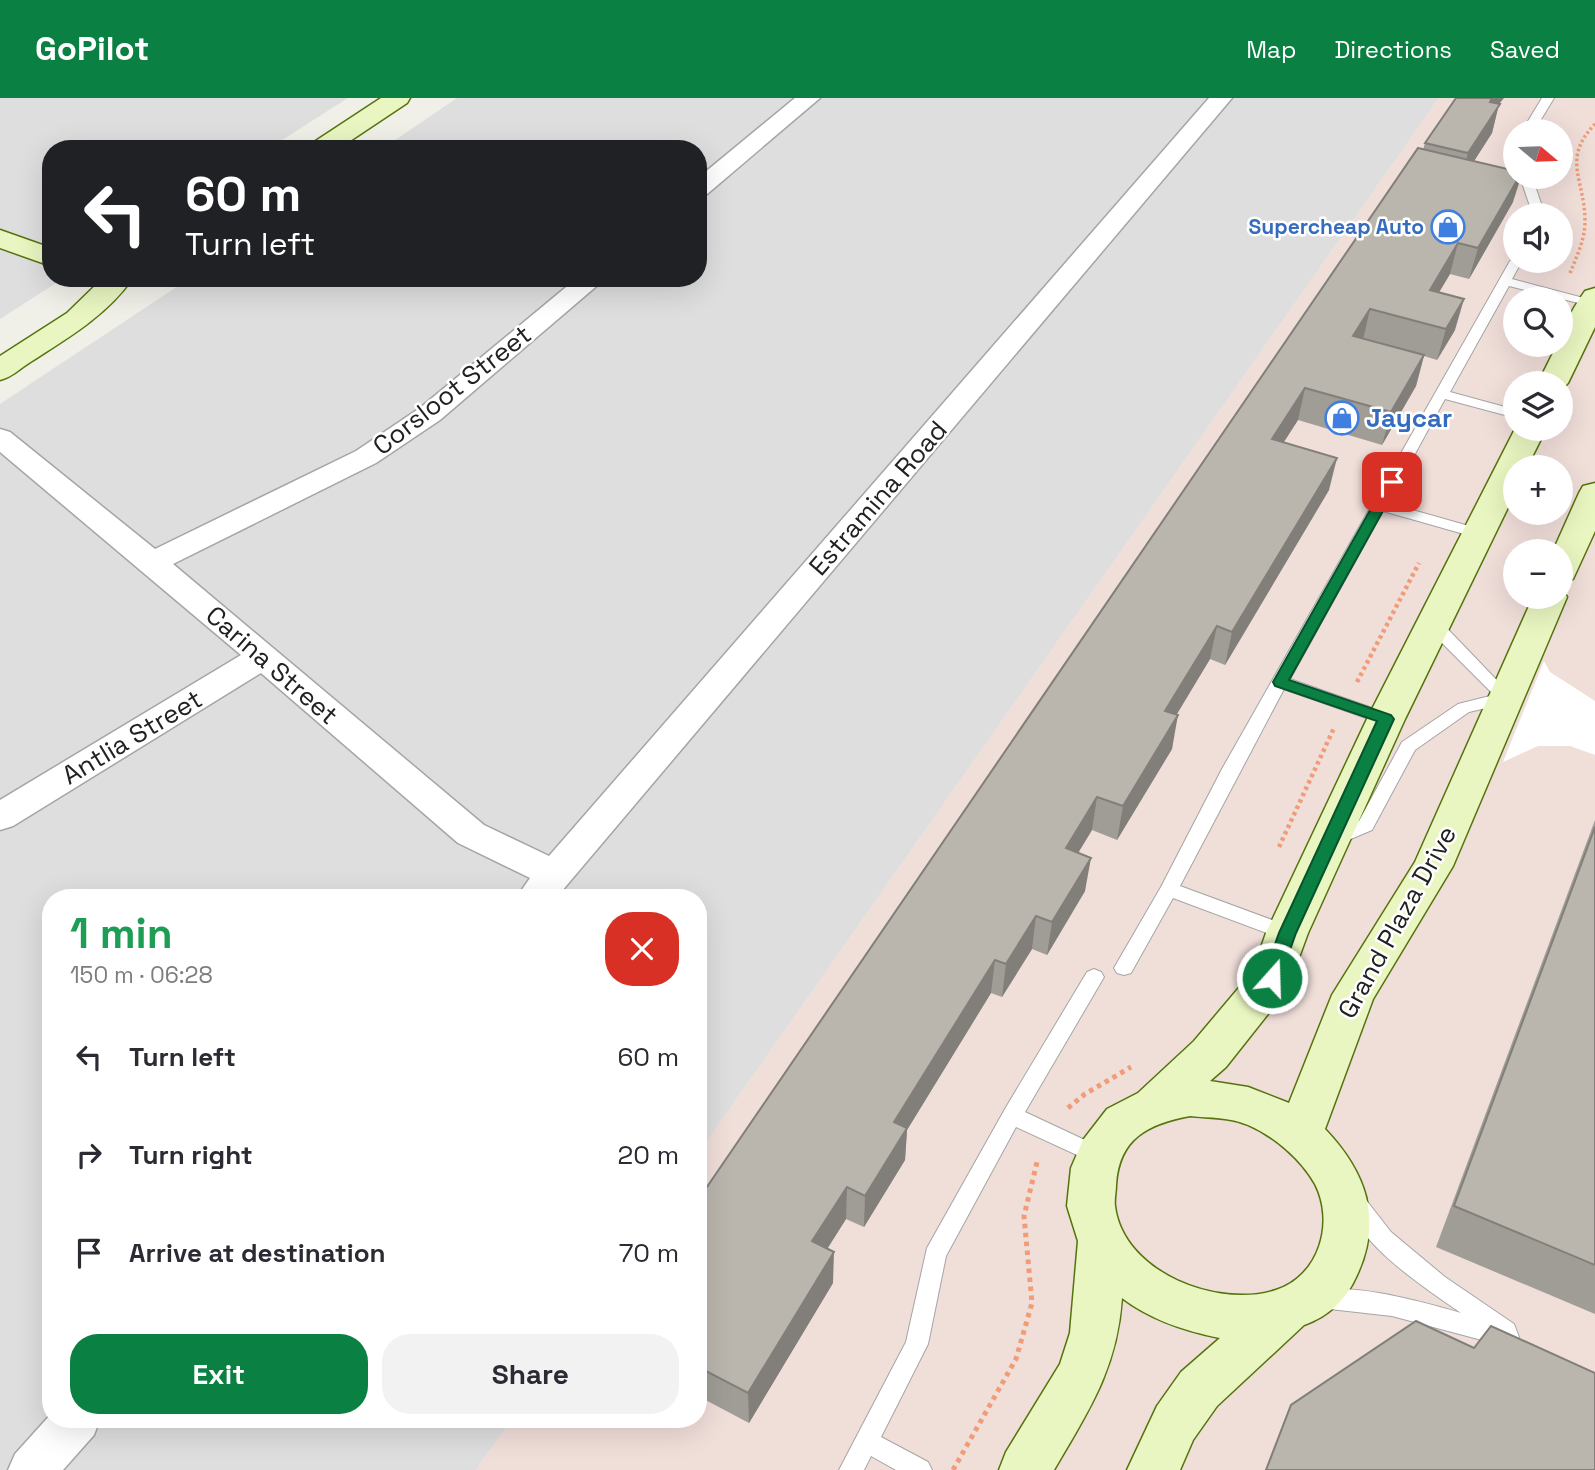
<!DOCTYPE html>
<meta charset="utf-8">
<style>
:root{--surface:#fff;--page:#f2f2f3;--text:#2b2b33;--muted:#7c7c81;--accent:#0b8043}
body{margin:0;font-family:"Space Grotesk",sans-serif;background:var(--page);color:var(--text);height:100vh;display:flex;flex-direction:column;font-size:26px;white-space:nowrap}
*{box-sizing:border-box;margin:0}
p{font-size:23px;color:var(--muted)}
.icon{flex:none;width:38px;height:38px;fill:none;stroke:currentColor;stroke-width:2;stroke-linecap:round;stroke-linejoin:round}
.map{position:relative;flex:1;overflow:hidden}
.panel{position:absolute;left:42px;top:791px;width:665px;height:539px;display:flex;flex-direction:column;background:var(--surface);border-radius:28px;box-shadow:0 7px 28px #0002}
.panel>*{flex:none}
.top-card{position:absolute;left:42px;top:42px;width:665px;height:147px;border-radius:28px;box-shadow:0 7px 28px #0002;background:#202124;color:#fff;overflow:hidden}
.needle{width:46px;rotate:109deg}
.fabs{position:absolute;left:1503px;top:21px;display:grid;gap:14px}
.fabs a{display:grid;place-items:center;width:70px;height:70px;border-radius:50%;background:var(--surface);box-shadow:0 7px 28px #0002;font-size:35px}
.pin{position:absolute;display:grid;place-items:center;width:60px;height:60px;color:#fff;margin:-30px;border-radius:14px;box-shadow:0 4px 10px #0006}
.me{position:absolute;width:77px;margin:-38px;rotate:20deg;stroke-linejoin:round;filter:drop-shadow(0 0 5px #0008)}
.turn{display:flex;align-items:center;gap:24px;height:147px;padding:0 28px;font-size:32px}
.turn .icon{width:91px;height:91px;stroke-width:2.5}
.turn b{display:block;font-size:49px;line-height:60px}
.round{display:grid;place-items:center;flex:none;width:74px;height:74px;border-radius:28px;background:var(--page)}
.head{display:flex;align-items:center;justify-content:space-between;height:119px;padding:0 28px}
h1{font-size:42px;font-weight:800;line-height:52px;color:#1e9e55}
.button{display:flex;gap:14px;margin-top:auto;padding:14px 28px}
.button a{flex:1;height:80px;border-radius:28px;background:var(--accent);color:#fff;font-size:28px;font-weight:800;line-height:80px;text-align:center}
.button a+a{background:var(--page);color:var(--text)}
ul{padding:0;list-style:none}
li{display:flex;align-items:center;gap:21px;height:98px;padding:0 28px}
li div{flex:1}
li b{display:block;font-size:26px}
li em{font-style:normal}
header{display:flex;align-items:center;gap:42px;box-sizing:border-box;height:98px;padding:0 35px;background:var(--accent);color:#fff}
header strong{font-size:33px}
nav{display:flex;gap:38px;margin-inline-start:auto;font-size:24px}
.map>svg:first-child{display:block}
.residential{fill:#dfdede}
.commercial{fill:#f0ded9;fill-rule:evenodd}
.pier{fill:#fff}
.lines{fill:none;stroke-linecap:round;stroke-linejoin:round}
.lane-casing{stroke:#a5a5a5;stroke-width:2}
.street-casing{stroke:#a5a5a5;stroke-width:3}
.secondary-casing{stroke:#55730d;stroke-width:3}
.path-far2{stroke:#f19c79;stroke-width:3.5;stroke-dasharray:2.5 2.5;stroke-linecap:butt}
.path-far1{stroke:#f19c79;stroke-width:4.5;stroke-dasharray:3.5 3.5;stroke-linecap:butt}
.path{stroke:#f19c79;stroke-width:5;stroke-dasharray:4.5 4.5;stroke-linecap:butt}
.lane{fill:#fff;fill-rule:evenodd}
.street{fill:#fff;fill-rule:evenodd}
.secondary{fill:#e9f6c1;fill-rule:evenodd}
.wall{fill:#a09d96}
.shaded-wall{fill:#827f7a}
.building{fill:#bab6ae;stroke:#827f7a;stroke-width:2}
.route{fill:#0b8043;stroke:#07532c;stroke-width:2}
.labels{text-anchor:middle;stroke-width:5;stroke-linejoin:round;paint-order:stroke}
.far-shop-label{font-size:21px;font-weight:bold;fill:#366cbe;stroke:#fff;text-anchor:end}
.street-label{font-size:26px;fill:#212121;stroke:#fff}
.shop-label{font-size:26px;font-weight:bold;fill:#366cbe;stroke:#fff;text-anchor:start}
</style>
<header>
<strong>GoPilot</strong>
<nav><a>Map</a><a>Directions</a><a>Saved</a></nav>
</header>
<div class="map">
<svg width="1595" height="1372" viewBox="0 0 1595 1372">
<rect width="100%" height="100%" fill="#f0efe8"/>
<!-- residential -->
<g class="residential">
<polygon points="0,0 348,0 268,51 51,51 51,180 64,180 0,221"/>
<polygon points="457,0 1439,0 698,1056 698,800 51,800 51,1321 512,1321 476,1372 0,1372 0,306 190,180 698,180 698,51 382,51"/>
</g>
<!-- commercial -->
<path class="commercial" d="M1439 0H1595V1372H476L512 1321H698V1056ZM1516 33H1561V79H1516ZM1516 117H1561V163H1516ZM1516 201H1561V247H1516ZM1516 285H1561V331H1516ZM1516 369H1561V415H1516ZM1516 453H1561V499H1516Z"/>
<!-- pier -->
<polygon class="pier" points="1544,563 1550,574 1595,603 1595,657 1570,648 1538,648 1503,664"/>
<g class="lines">
<defs>
<g id="lane">
<polygon points="1542,0 1554,0 1534,33 1522,33"/>
<polygon points="1520,79 1532,79 1545,117 1533,117"/>
<polygon points="1516,159 1516,163 1522,163 1512,181 1595,203 1595,209 1509,188 1450,294 1516,312 1516,320 1445,301 1388,405 1483,432 1486,435 1478,440 1383,413 1290,581 1392,617 1394,621 1386,627 1284,591 1180,788 1294,830 1296,835 1294,840 1287,842 1280,840 1173,800 1131,875 1124,877 1117,875 1114,870 1161,789 1222,671 1510,163"/>
<polygon points="1433,521 1439,522 1514,600 1512,604 1469,614 1415,652 1372,732 1339,746 1327,746 1324,741 1327,736 1359,723 1402,644 1458,606 1494,597 1427,530 1425,526"/>
<polygon points="1094,871 1101,874 1104,879 1025,1014 1104,1051 1107,1057 1104,1063 1097,1066 1090,1063 1016,1029 946,1158 928,1246 881,1339 928,1364 932,1372 896,1372 871,1358 864,1372 839,1372 906,1244 927,1150 1005,1011 1087,874"/>
<path d="M1355 1096 1363 1098 1391 1134 1445 1179 1514 1226 1519 1239 1516 1246 1508 1249 1392 1218 1312 1209 1309 1202 1312 1195C1347 1182 1425 1205 1461 1215 1419 1186 1367 1152 1344 1105L1347 1098Z"/>
</g>
<g id="street">
<polygon points="795,0 820,0 706,97 698,99 698,80"/>
<polygon points="1209,0 1232,0 556,800 516,800 530,780 458,745 261,575 13,728 0,732 0,702 241,557 0,354 0,331 10,334 155,451 356,353 420,310 577,180 606,180 440,322 376,365 173,466 484,727 549,758"/>
<polygon points="51,1316 51,1321 100,1321 94,1337 63,1372 8,1372 15,1356"/>
</g>
<g id="secondary">
<polygon points="381,0 410,0 407,5 338,51 307,51 311,46"/>
<polygon points="0,132 51,150 51,168 0,150"/>
<path d="M103 180 132 181C107 217 68 240 32 263 20 270 13 279 0 282V258L67 215Z"/>
<path d="M1595 190V229L1568 285 1561 292V285H1538L1557 247H1561C1561 230 1575 207 1585 193Z"/>
<path d="M1516 329 1546 331 1527 369H1516V393L1405 621 1308 835 1287 892 1226 969 1210 983 1248 989 1289 1005 1332 897 1415 764 1533 499H1561L1562 491 1567 499 1453 768 1373 901 1325 1031C1366 1074 1383 1121 1357 1177 1346 1202 1329 1218 1304 1227L1217 1308 1193 1342 1180 1372H1127L1157 1308 1181 1274 1220 1240C1185 1233 1151 1222 1122 1200 1117 1271 1089 1312 1054 1372H999L1006 1354 1060 1266 1070 1235 1078 1143 1067 1108 1071 1070 1083 1042 1107 1011 1138 995 1194 943 1253 873 1266 835 1367 621ZM1190 1018C1209 1020 1230 1019 1248 1027 1274 1038 1301 1061 1315 1086 1335 1125 1319 1178 1276 1192 1219 1211 1123 1175 1115 1108 1114 1102 1116 1094 1116 1087 1119 1040 1148 1026 1190 1018Z"/>
<polygon points="1595,385 1595,433 1573,481 1561,484 1561,453 1553,453 1579,395 1583,388"/>
</g>
</defs>
<!-- lane casing -->
<use href="#lane" class="lane-casing"/>
<!-- street casing -->
<use href="#street" class="street-casing"/>
<!-- secondary casing -->
<use href="#secondary" class="secondary-casing"/>
<!-- path-far2 -->
<path class="path-far2" d="M1570 175C1577 158 1585 141 1585 123 1585 82 1561 61 1595 26"/>
<!-- path-far1 -->
<g class="path-far1">
<polyline points="1357,584 1419,465"/>
<polyline points="1279,749 1334,630"/>
</g>
<!-- path -->
<g class="path">
<polyline points="1068,1010 1085,996 1131,969"/>
<polyline points="953,1372 1016,1261 1032,1205 1024,1118 1038,1060"/>
</g>
<!-- lane -->
<use href="#lane" class="lane"/>
<!-- street -->
<use href="#street" class="street"/>
<!-- secondary -->
<use href="#secondary" class="secondary"/>
</g>
<!-- wall -->
<g class="wall">
<polygon points="1499,6 1492,35 1474,63 1513,104 1469,181 1450,176 1439,194 1455,232 1437,262 1424,258 1416,288 1382,347 1298,322 1284,344 1329,392 1225,567 1210,561 1176,617 1172,651 1117,742 1092,732 1078,755 1085,793 1047,857 1032,851 1002,899 991,895 907,1032 905,1062 864,1129 846,1121 827,1151 833,1185 749,1325 698,1298 698,1102 1423,52 1425,45"/>
<polygon points="1595,722 1595,1216 1436,1149"/>
</g>
<!-- shaded-wall -->
<g class="shaded-wall">
<polygon points="1492,0 1504,0 1499,6 1492,35 1460,85 1468,55"/>
<polygon points="1519,79 1521,79 1513,104 1469,181 1478,150"/>
<polygon points="1458,145 1450,176 1422,223 1430,192"/>
<polygon points="1464,201 1455,232 1437,262 1446,231"/>
<polygon points="1370,211 1363,242 1353,238"/>
<polygon points="1424,257 1416,288 1382,347 1391,314"/>
<polygon points="1305,290 1298,322 1265,373 1272,341"/>
<polygon points="1337,360 1329,392 1225,567 1232,534"/>
<polygon points="1217,528 1210,561 1159,646 1165,613"/>
<polygon points="1178,617 1172,651 1117,742 1123,708"/>
<polygon points="1097,699 1092,732 1061,783 1066,750"/>
<polygon points="1091,760 1085,793 1047,857 1052,824"/>
<polygon points="1036,818 1032,851 1002,899 1006,866"/>
<polygon points="995,862 991,895 907,1032 905,1062 864,1129 865,1098 894,1024"/>
<polygon points="847,1089 846,1121 812,1175 812,1143"/>
<polygon points="834,1154 833,1185 749,1325 748,1295"/>
</g>
<!-- building -->
<g class="building">
<polygon points="1456,0 1492,0 1490,4 1500,6 1468,55 1425,45"/>
<polygon points="1418,50 1516,73 1516,79 1519,79 1478,150 1458,145 1430,192 1464,201 1446,231 1370,211 1353,238 1424,257 1391,314 1305,290 1272,341 1337,360 1232,534 1217,528 1165,613 1178,617 1123,708 1097,699 1066,750 1091,760 1052,824 1036,818 1006,866 995,862 894,1024 907,1030 865,1098 847,1089 812,1143 834,1154 748,1295 698,1269 698,1102"/>
<polygon points="1595,729 1595,1167 1454,1108"/>
<polygon points="1416,1223 1474,1250 1491,1228 1595,1275 1595,1372 1266,1372 1291,1307"/>
</g>
<!-- route -->
<polygon class="route" points="1392,380 1399,384 1289,582 1391,617 1394,621 1296,835 1280,880 1278,885 1265,885 1263,880 1279,835 1377,623 1275,588 1273,584 1386,384"/>
<!-- icons -->
<defs>
<symbol id="shop-ring" viewBox="-11 -11 22 22"><circle r="9.5" fill="#fff" stroke="#3f7fe0" stroke-width="1.5"/><path d="M-5-2.5h2.3a2.7 3.5 0 0 1 5.4 0H5L5.5 6h-11ZM-1.5-2.5h3a1.5 2.3 0 0 0-3 0Z" fill="#3f7fe0"/></symbol>
</defs>
<g fill-rule="evenodd">
<use href="#shop-ring" x="1429" y="110" width="38" height="38"/>
<use href="#shop-ring" x="1323" y="301" width="38" height="38"/>
</g>
<g class="labels">
<!-- far-shop labels -->
<g class="far-shop-label">
<text x="1424" y="136">Supercheap Auto</text>
</g>
<!-- street labels -->
<g class="street-label">
<text transform="translate(452 292) rotate(-38)" y="9">Corsloot Street</text>
<text transform="translate(878 400) rotate(-49)" y="9">Estramina Road</text>
<text transform="translate(272 567) rotate(41)" y="9">Carina Street</text>
<text transform="translate(132 639) rotate(-31)" y="9">Antlia Street</text>
<text transform="translate(1397 824) rotate(-61)" y="9">Grand Plaza Drive</text>
</g>
<!-- shop labels -->
<g class="shop-label">
<text x="1366" y="329">Jaycar</text>
</g>
</g>
</svg>
<div class="fabs">
<a><svg class="needle" viewBox="-14 -14 28 28"><path d="M0-13l5 13h-10z" fill="#e53935"/><path d="M0 13l5-13h-10z" fill="#7c7c81"/></svg></a>
<a><svg class="icon" aria-label="sound" viewBox="0 0 24 24"><path d="M4 9h4l5-4v14l-5-4H4zM17 9q2 3 0 6"/></svg></a>
<a><svg class="icon" aria-label="search" viewBox="0 0 24 24"><circle cx="10" cy="10" r="6"/><path d="M15 15l6 6"/></svg></a>
<a><svg class="icon" aria-label="layers" viewBox="0 0 24 24"><path d="M12 4l9 5-9 5-9-5zM3 14l9 5 9-5"/></svg></a>
<a>+</a>
<a>−</a>
</div>
<div class="pin" style="left:1392px;top:384px;background:#d93025"><svg class="icon" aria-label="arrive" viewBox="0 0 24 24"><path d="M6 21V4h12l-3 4 3 4H6"/></svg></div>
<svg class="me" style="left:1272px;top:880px" viewBox="-20 -20 40 40"><circle r="17" fill="#0b8043" stroke="#fff" stroke-width="3"/><path d="M0-11L8 9 0 5-8 9z" fill="#fff"/></svg>
<div class="top-card">
<div class="turn"><svg class="icon" aria-label="left" viewBox="0 0 24 24"><path d="M17 20v-9H6M10 6l-5 5 5 5"/></svg><div><b>60 m</b>Turn left</div></div>
</div>
<section class="panel">
<div class="head"><div><h1>1 min</h1><p>150 m · 06:28</p></div><a class="round" style="background:#d93025;color:#fff"><svg class="icon" aria-label="close" viewBox="0 0 24 24"><path d="M6 6l12 12M18 6L6 18"/></svg></a></div>
<ul>
<li><svg class="icon" aria-label="left" viewBox="0 0 24 24"><path d="M17 20v-9H6M10 6l-5 5 5 5"/></svg><div><b>Turn left</b></div><em>60 m</em></li>
<li><svg class="icon" aria-label="right" viewBox="0 0 24 24"><path d="M7 20v-9h11M14 6l5 5-5 5"/></svg><div><b>Turn right</b></div><em>20 m</em></li>
<li><svg class="icon" aria-label="arrive" viewBox="0 0 24 24"><path d="M6 21V4h12l-3 4 3 4H6"/></svg><div><b>Arrive at destination</b></div><em>70 m</em></li>
</ul>
<div class="button"><a>Exit</a><a>Share</a></div>
</section>
</div>
